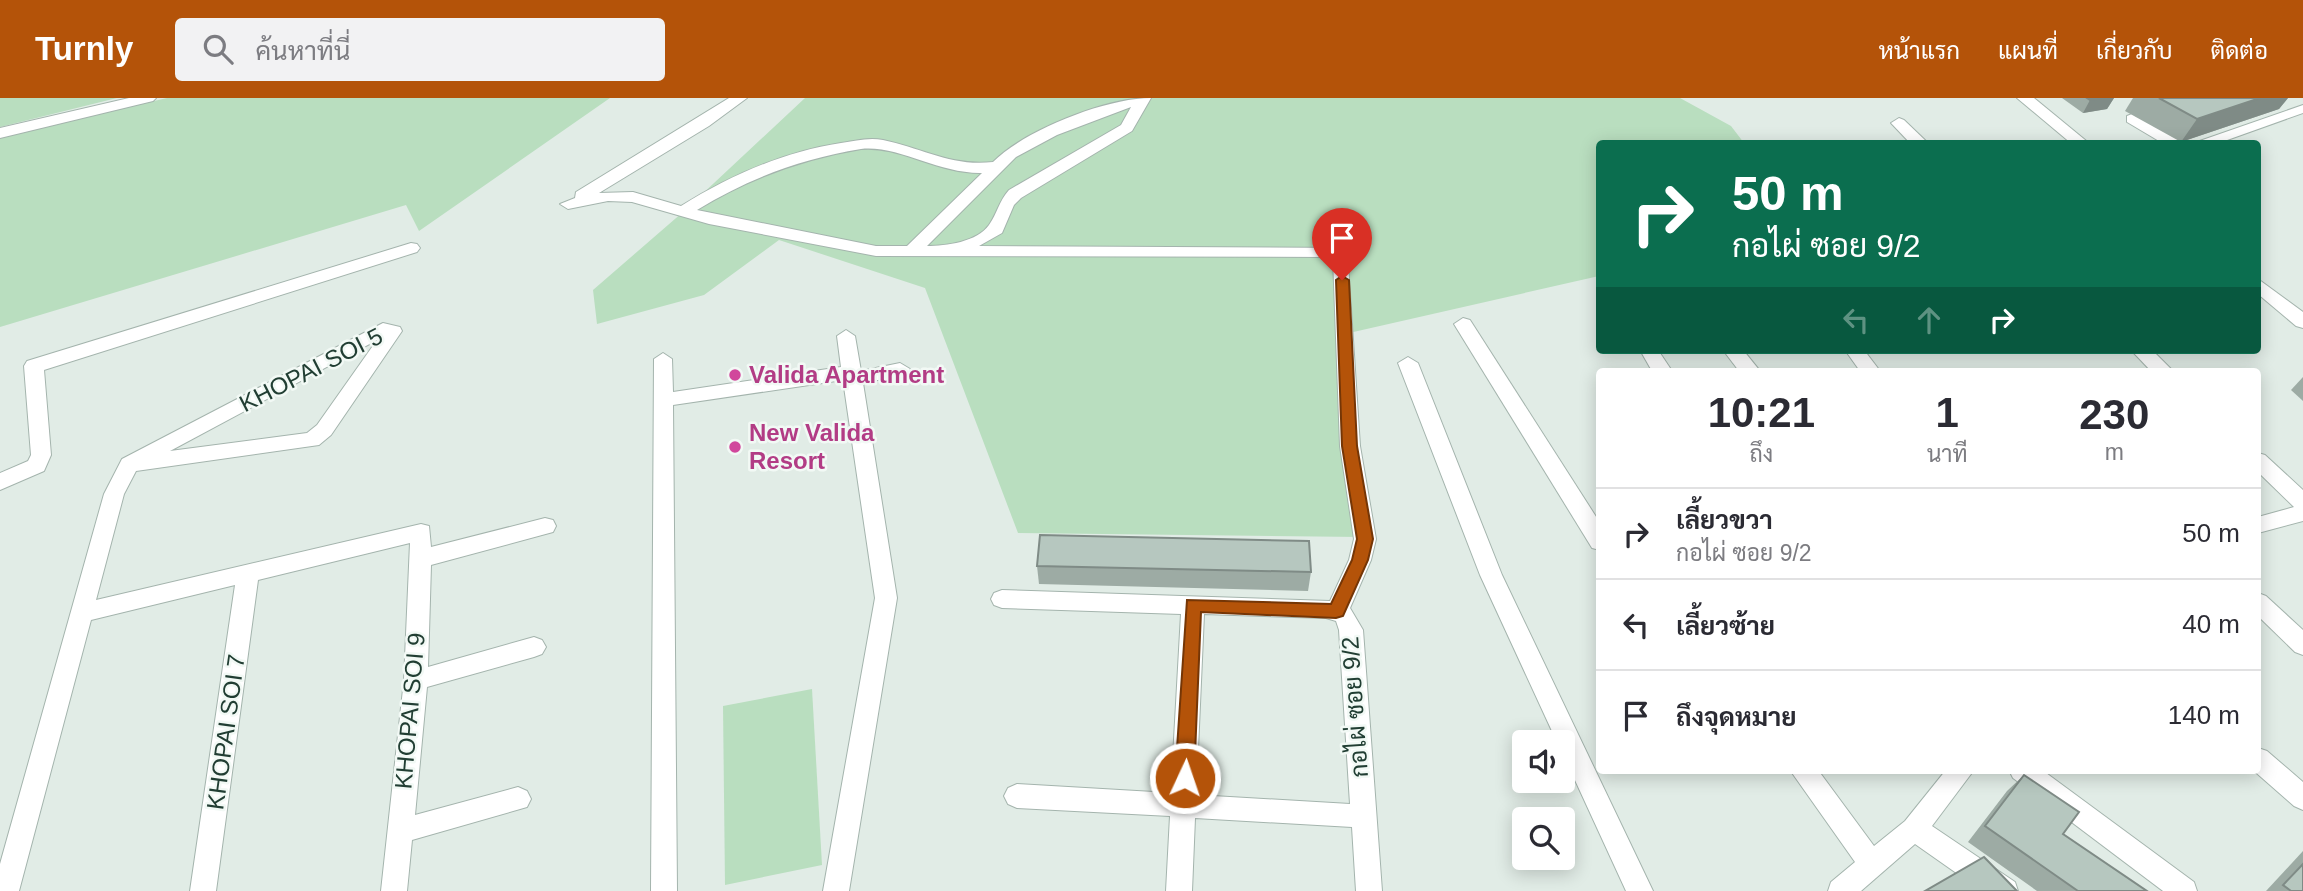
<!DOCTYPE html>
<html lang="th">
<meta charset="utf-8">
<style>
:root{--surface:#fff;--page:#f2f2f3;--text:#2b2b33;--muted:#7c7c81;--line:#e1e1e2;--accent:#b45309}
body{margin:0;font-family:Helvetica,Sarabun,sans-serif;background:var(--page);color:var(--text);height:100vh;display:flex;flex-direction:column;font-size:26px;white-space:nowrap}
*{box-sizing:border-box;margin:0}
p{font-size:23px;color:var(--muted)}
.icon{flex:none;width:38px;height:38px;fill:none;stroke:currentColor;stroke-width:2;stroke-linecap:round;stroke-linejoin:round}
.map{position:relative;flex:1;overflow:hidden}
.drawer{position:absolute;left:1596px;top:270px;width:665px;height:406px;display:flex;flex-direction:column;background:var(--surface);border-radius:7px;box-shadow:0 4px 18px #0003}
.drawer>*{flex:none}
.banner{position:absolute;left:1596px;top:42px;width:665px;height:214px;border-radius:7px;box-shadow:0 4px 18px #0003;background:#0b6e4f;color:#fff;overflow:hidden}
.fabs{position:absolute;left:1512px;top:632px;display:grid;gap:14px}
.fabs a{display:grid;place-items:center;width:63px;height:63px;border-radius:7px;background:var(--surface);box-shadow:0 4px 18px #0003;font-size:35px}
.pin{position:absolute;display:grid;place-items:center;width:60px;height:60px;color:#fff;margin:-72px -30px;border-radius:50% 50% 50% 0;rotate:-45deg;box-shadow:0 0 7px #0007}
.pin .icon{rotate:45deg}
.me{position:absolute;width:77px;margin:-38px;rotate:3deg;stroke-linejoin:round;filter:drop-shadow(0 0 5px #0008)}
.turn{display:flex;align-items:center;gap:24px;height:147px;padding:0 21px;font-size:32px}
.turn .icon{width:91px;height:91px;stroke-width:2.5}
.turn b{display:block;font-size:49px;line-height:60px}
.lanes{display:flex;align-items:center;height:66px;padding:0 21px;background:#0003;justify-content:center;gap:35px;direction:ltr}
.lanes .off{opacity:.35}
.eta{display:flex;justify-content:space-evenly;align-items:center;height:119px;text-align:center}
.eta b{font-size:42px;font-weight:800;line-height:49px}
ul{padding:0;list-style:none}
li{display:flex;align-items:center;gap:21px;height:91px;padding:0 21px;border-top:2px solid var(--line)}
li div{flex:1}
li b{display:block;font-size:26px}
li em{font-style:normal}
header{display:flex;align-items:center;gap:42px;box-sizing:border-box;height:98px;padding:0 35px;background:var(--accent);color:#fff}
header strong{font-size:33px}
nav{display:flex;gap:38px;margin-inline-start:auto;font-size:24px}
.search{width:490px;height:63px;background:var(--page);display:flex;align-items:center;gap:18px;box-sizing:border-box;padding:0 24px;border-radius:7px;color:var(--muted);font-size:26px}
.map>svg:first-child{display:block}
.green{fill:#b9debf}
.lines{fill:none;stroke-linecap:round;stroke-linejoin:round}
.minor-casing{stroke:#a4b4ad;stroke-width:2}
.minor{fill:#fff;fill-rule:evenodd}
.wall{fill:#9daba4}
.shaded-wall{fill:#7f8b86}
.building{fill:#b6c7bf;stroke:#7f8b86;stroke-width:2}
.route{fill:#b45309;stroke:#753606;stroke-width:2}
.hotel-dot{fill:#d1479c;stroke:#f2f9f5;stroke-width:2.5}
.labels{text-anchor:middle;stroke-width:5;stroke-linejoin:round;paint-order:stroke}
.street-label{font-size:24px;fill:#213e33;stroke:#f2f9f5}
.hotel-label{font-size:24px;font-weight:bold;fill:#b23c85;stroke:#f2f9f5;text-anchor:start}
</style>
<header>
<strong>Turnly</strong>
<div class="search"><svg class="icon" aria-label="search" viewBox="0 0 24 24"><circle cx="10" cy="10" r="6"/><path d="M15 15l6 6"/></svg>ค้นหาที่นี่</div>
<nav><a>หน้าแรก</a><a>แผนที่</a><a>เกี่ยวกับ</a><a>ติดต่อ</a></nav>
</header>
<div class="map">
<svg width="2303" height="793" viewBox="0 0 2303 793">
<rect width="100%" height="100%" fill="#e1ece6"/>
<!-- green -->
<g class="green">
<polygon points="0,0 117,0 0,29"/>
<polygon points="167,0 610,0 419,133 406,107 0,229 0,39"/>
<polygon points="805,0 1680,0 1731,28 1744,45 1600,46 1599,178 1349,235 1362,439 1018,435 925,190 779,142 704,197 597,226 593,192 683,114"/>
<polygon points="812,591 822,767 725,787 723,608"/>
</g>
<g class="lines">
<defs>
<g id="minor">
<polygon points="129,0 156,0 153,3 0,40 0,30"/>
<path d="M729 0H747L709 28 599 95 633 94 681 108C731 77 783 54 841 45 855 43 869 39 883 42 922 50 952 69 993 64 1025 32 1106 0 1151 0L1132 33 1021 100 1014 107 1002 135 979 148 1347 150 1360 348 1376 441 1371 462 1350 510 1363 532 1382 793H1356L1352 729 1195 720 1192 793H1166L1170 718 1017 710 1008 706 1004 698 1008 690 1017 686 1171 695 1181 516 1002 510 994 507 991 501 994 495 1002 492 1330 503 1349 462 1354 441 1340 348 1333 159 876 158 709 126 632 104 608 103 568 111 560 106 575 100 576 94ZM1131 9 1121 27 1009 92C999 103 997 116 989 127 977 144 946 148 927 148L1016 59 1057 37ZM861 51C899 47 938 76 982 75L907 148H876L697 112C749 80 801 61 861 51ZM1204 516 1326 520 1336 523 1339 532 1350 706 1196 697Z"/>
<polygon points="2017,0 2034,0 2090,46 2072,46"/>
<polygon points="2303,7 2303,15 2216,46 2191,46"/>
<polygon points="2132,16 2182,43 2184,46 2164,46 2127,24 2127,18"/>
<polygon points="1899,20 1904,22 1929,46 1911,46 1891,25"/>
<polygon points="411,145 417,146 420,150 417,154 44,272 51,357 44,373 0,392 0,375 28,363 31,357 24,268 27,263"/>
<polygon points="2258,181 2303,214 2303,230 2296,228 2258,196"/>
<polygon points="1463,220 1470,222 1600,425 1600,452 1592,450 1454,226"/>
<path d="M383 225 400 229 402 233 331 337 319 347 136 373 124 396 96 502 421 426 429 428 431 449 545 420 553 422 556 428 553 434 431 467 428 569 534 539 542 542 546 549 542 556 534 559 427 589 415 717 518 689 527 693 531 701 527 709 412 742 407 793H381L404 582 410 445 258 482 216 793H190L235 487 91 522 19 793H0V766L104 396 122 361ZM377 242 317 327 307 335 170 353Z"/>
<polygon points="846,232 855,238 861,273 900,265 910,271 907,276 863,285 897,500 849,793 823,793 875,500 843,282 673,307 677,793 651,793 654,261 663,255 672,261 673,294 841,269 837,238"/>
<polygon points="1640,252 1658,252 1672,273 1652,273"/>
<polygon points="1723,252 1743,252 1760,273 1739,273"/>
<polygon points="1845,252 1864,252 1880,273 1860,273"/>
<polygon points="2131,252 2152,252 2173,273 2151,273"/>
<polygon points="1408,259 1418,265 1502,477 1653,793 1626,793 1563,656 1563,644 1557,644 1480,477 1398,265"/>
<polygon points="2258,355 2265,357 2303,392 2303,423 2258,435 2258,419 2294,409 2258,374"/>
<polygon points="2258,495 2266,498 2303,532 2303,557 2295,554 2258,518"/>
<polygon points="2258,650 2267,653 2303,684 2303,712 2294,708 2253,672 2258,672"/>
<polygon points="1790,672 1818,672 1874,748 1905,723 1946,672 1974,672 1932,728 2015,784 2018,793 1982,793 1915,746 1861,793 1828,793 1831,784 1855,764"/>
<polygon points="2009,672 2042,672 2194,784 2197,793 2163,793 2013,680"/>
</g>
</defs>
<!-- minor casing -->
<use href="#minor" class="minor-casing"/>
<!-- minor -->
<use href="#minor" class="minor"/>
</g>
<!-- wall -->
<g class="wall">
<polygon points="2062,0 2114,0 2107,11 2083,15"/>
<polygon points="2133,0 2288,0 2279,11 2181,44 2125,13"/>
<polygon points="2303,279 2303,303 2291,292"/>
<polygon points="1037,468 1311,474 1308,493 1039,486"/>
<polygon points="2024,677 2063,736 2147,793 2037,793 1968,744 2007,693"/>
<polygon points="2303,753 2303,793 2266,793"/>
</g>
<!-- shaded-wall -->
<g class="shaded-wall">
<polygon points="2104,0 2114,0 2107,11 2083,15 2090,2"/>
<polygon points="2260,0 2288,0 2279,11 2181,44 2197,21"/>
</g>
<!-- building -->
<g class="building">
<polygon points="2087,0 2104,0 2090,2"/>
<polygon points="2159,0 2260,0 2197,21"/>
<polygon points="1040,437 1309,443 1311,474 1037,468"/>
<polygon points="2024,677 2079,714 2063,736 2147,793 2078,793 1985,728"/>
<polygon points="1984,759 2017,793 1925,793"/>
<polygon points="2303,766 2303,793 2291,793 2283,787"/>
</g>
<!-- route -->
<polygon class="route" points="1342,178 1349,182 1357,348 1373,441 1368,462 1343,518 1336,520 1201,514 1194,680 1191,686 1185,689 1178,686 1175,680 1187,502 1331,506 1352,462 1357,441 1342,348 1336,182"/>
<!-- markers -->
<g class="hotel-dot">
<circle cx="735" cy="277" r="7"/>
<circle cx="735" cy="349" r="7"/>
</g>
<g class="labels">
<!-- street labels -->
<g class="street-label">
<text transform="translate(311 272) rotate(-27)" y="8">KHOPAI SOI 5</text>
<text transform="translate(1355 609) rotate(-94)" y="8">กอไผ่ ซอย 9/2</text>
<text transform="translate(410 613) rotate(-85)" y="8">KHOPAI SOI 9</text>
<text transform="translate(226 634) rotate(-82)" y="8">KHOPAI SOI 7</text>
</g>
<!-- hotel labels -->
<g class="hotel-label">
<text x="749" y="285">Valida Apartment</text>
<text x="749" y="343">New Valida<tspan x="749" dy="28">Resort</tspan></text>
</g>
</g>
</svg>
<div class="fabs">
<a><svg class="icon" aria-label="sound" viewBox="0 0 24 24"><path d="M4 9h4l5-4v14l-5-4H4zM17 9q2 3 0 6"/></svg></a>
<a><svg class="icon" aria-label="search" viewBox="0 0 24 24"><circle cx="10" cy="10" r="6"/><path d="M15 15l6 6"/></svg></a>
</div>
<div class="pin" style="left:1342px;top:182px;background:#d93025"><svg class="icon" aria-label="arrive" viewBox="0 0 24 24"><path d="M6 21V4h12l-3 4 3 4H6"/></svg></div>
<svg class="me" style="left:1185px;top:680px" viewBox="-20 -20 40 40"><circle r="17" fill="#b45309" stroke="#fff" stroke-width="3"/><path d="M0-11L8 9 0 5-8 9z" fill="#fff"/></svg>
<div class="banner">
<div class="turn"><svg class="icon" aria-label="right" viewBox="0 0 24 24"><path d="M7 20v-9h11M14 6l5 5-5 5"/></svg><div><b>50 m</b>กอไผ่ ซอย 9/2</div></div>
<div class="lanes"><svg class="icon off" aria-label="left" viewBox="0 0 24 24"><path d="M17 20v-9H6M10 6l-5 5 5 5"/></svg><svg class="icon off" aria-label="ahead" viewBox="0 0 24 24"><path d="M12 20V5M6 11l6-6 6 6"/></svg><svg class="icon" aria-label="right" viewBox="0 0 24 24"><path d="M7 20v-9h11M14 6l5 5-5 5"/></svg></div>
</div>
<section class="drawer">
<div class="eta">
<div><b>10:21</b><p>ถึง</p></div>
<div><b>1</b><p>นาที</p></div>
<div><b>230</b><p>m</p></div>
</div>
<ul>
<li><svg class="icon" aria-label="right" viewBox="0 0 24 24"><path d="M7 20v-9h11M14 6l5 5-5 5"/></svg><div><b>เลี้ยวขวา</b><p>กอไผ่ ซอย 9/2</p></div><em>50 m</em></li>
<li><svg class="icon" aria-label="left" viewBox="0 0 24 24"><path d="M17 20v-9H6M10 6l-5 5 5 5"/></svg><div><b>เลี้ยวซ้าย</b></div><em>40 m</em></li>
<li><svg class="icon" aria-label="arrive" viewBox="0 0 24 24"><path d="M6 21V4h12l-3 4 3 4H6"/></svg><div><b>ถึงจุดหมาย</b></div><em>140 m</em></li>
</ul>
</section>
</div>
